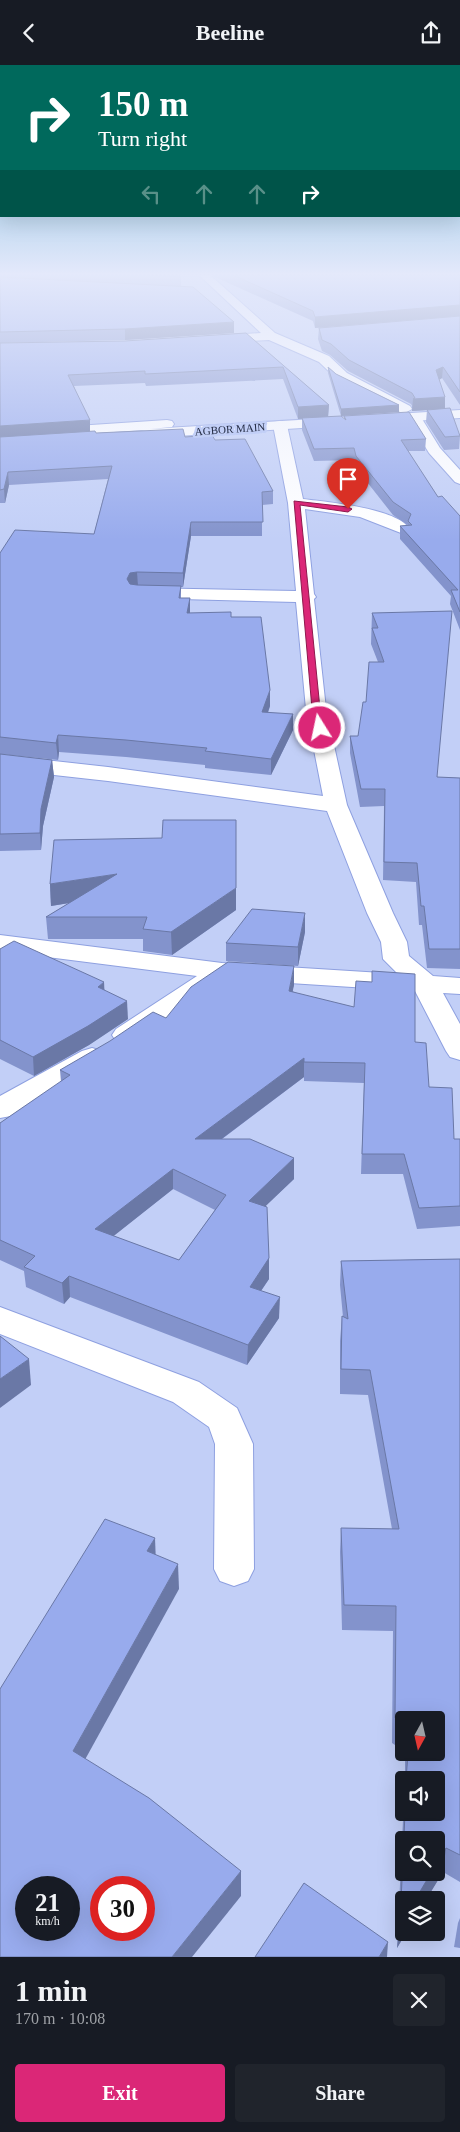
<!DOCTYPE html>
<meta charset="utf-8">
<style>
:root{--surface:#171b24;--page:#20242c;--text:#f1f3f6;--muted:#9ea1a6;--accent:#db2777}
body{margin:0;font-family:Georgia,serif;background:var(--page);color:var(--text);height:100vh;display:flex;flex-direction:column;font-size:19px;white-space:nowrap}
*{box-sizing:border-box;margin:0}
p{font-size:16px;color:var(--muted)}
.icon{flex:none;width:28px;height:28px;fill:none;stroke:currentColor;stroke-width:2;stroke-linecap:round;stroke-linejoin:round}
.map{position:relative;height:1892px;overflow:hidden}
.drawer{display:flex;flex-direction:column;background:var(--surface);flex:1}
.drawer>*{flex:none}
.hud{position:absolute;left:0px;top:0px;width:460px;height:152px;box-shadow:0 5px 20px #0002;background:#00695c;color:#fff;overflow:hidden}
.needle{width:32px;rotate:188deg}
.controls{position:absolute;left:395px;top:1646px;display:grid;gap:10px}
.controls a{display:grid;place-items:center;width:50px;height:50px;border-radius:5px;background:var(--surface);box-shadow:0 5px 20px #0002;font-size:25px}
.speed{position:absolute;left:15px;top:1811px;display:flex;gap:10px;font-size:25px;font-weight:700;text-align:center}
.speed>*{display:grid;place-content:center;width:65px;height:65px;border-radius:50%;background:var(--surface);box-shadow:0 5px 20px #0002;line-height:1}
.speed small{font-size:12px;font-weight:400}
.speed .limit{border:8px solid #d22;background:#fff;color:#111}
.pin{position:absolute;display:grid;place-items:center;width:42px;height:42px;color:#fff;margin:-51px -21px;border-radius:50% 50% 50% 0;rotate:-45deg;box-shadow:0 0 5px #0007}
.pin .icon{rotate:45deg}
.me{position:absolute;width:55px;margin:-28px;rotate:350deg;stroke-linejoin:round;filter:drop-shadow(0 0 4px #0008)}
.turn{display:flex;align-items:center;gap:18px;height:105px;padding:0 15px;font-size:22px}
.turn .icon{width:65px;height:65px;stroke-width:2.5}
.turn b{display:block;font-size:35px;line-height:42px}
.lanes{display:flex;align-items:center;height:48px;padding:0 15px;background:#0003;justify-content:center;gap:25px;direction:ltr}
.lanes .off{opacity:.35}
.round{display:grid;place-items:center;flex:none;width:52px;height:52px;border-radius:5px;background:var(--page)}
.summary{display:flex;align-items:center;justify-content:space-between;height:85px;padding:0 15px}
h1{font-size:30px;font-weight:600;line-height:38px}
.cta{display:flex;gap:10px;margin-top:auto;padding:10px 15px}
.cta a{flex:1;height:58px;border-radius:5px;background:var(--accent);color:#fff;font-size:20px;font-weight:600;line-height:58px;text-align:center}
.cta a+a{background:var(--page);color:var(--text)}
header{display:flex;justify-content:space-between;align-items:center;height:65px;padding:0 15px;background:var(--surface);font-size:22px;font-weight:600}
.map>svg:first-child{display:block}
.lines{fill:none;stroke-linecap:round;stroke-linejoin:round}
.minor-casing{stroke:#8ea0e0;stroke-width:2}
.major-casing{stroke:#8ea0e0;stroke-width:2}
.minor{fill:#fff;fill-rule:evenodd}
.major{fill:#fff;fill-rule:evenodd}
.wall{fill:#8393cc;fill-rule:evenodd}
.shaded-wall{fill:#6a78a6}
.building{fill:#98abed;stroke:#6a78a6;fill-rule:evenodd}
.route{fill:#db2777;stroke:#8e194d}
.labels{text-anchor:middle;stroke-width:5;stroke-linejoin:round;paint-order:stroke}
.far-street-label{font-size:11px;fill:#242c45;stroke:#c2cff7}
</style>
<header><svg class="icon" aria-label="back" viewBox="0 0 24 24"><path d="M15 5l-7 7 7 7"/></svg>Beeline<svg class="icon" aria-label="share" viewBox="0 0 24 24"><path d="M12 15V3M7 8l5-5 5 5M5 13v7h14v-7"/></svg></header>
<div class="map">
<svg width="460" height="1892" viewBox="0 0 460 1892">
<rect width="100%" height="100%" fill="#c2cff7"/>
<g class="lines">
<defs>
<g id="minor">
<polygon points="199,210 210,210 275,268 329,291 347,308 410,341 412,344 405,348 400,347 337,314 319,297 269,275 211,278 209,275 215,271 261,268"/>
<polygon points="414,348 419,349 440,383 460,405 460,419 455,417 429,388 407,352 409,349"/>
<path d="M280 356 285 357 287 360 303 434C327 437 395 443 409 463L407 467 401 468 360 452 305 444 314 529 316 532 314 534 326 644 347 740 393 848 407 877 409 891 433 911 460 913V929L443 928 460 959V995L450 992 446 986 415 926 225 914 222 918 136 976 126 978 116 976 112 970 116 964 197 911 0 886V870L222 898 398 909 383 894 381 877 367 848 327 746 108 716 0 704V690L108 702 323 731 306 644 296 537 143 533 137 532 134 528 137 524 143 523 296 526 288 438 273 360 275 357Z"/>
<polygon points="92,983 102,986 106,992 102,998 11,1051 0,1053 0,1031 82,986"/>
<polygon points="0,1242 199,1317 237,1343 253,1379 254,1504 248,1516 234,1521 220,1516 214,1504 215,1379 209,1362 173,1337 0,1269"/>
</g>
<polygon id="major" points="460,345 460,353 146,373 141,372 139,369 141,366 146,365 0,374 0,366 167,355 172,356 174,359 172,362 150,364"/>
</defs>
<!-- minor casing -->
<use href="#minor" class="minor-casing"/>
<!-- major casing -->
<use href="#major" class="major-casing"/>
<!-- minor -->
<use href="#minor" class="minor"/>
<!-- major -->
<use href="#major" class="major"/>
</g>
<!-- wall -->
<g class="wall">
<polygon points="0,210 179,210 181,212 181,221 234,268 125,275 0,278"/>
<polygon points="213,210 460,210 460,251 315,263 313,256 215,212"/>
<polygon points="460,251 460,340 442,313 439,315 445,344 460,371 459,384 444,385 426,357 427,345 412,346 412,341 411,339 348,306 330,290 322,286 318,274 319,263"/>
<polygon points="246,268 329,340 328,352 298,354 283,314 146,321 145,318 74,321 90,367 96,368 185,372 215,375 273,426 273,439 262,440 262,471 191,471 183,522 181,522 181,533 190,533 190,548 231,552 270,641 268,648 293,665 271,710 205,703 205,700 126,692 59,687 58,695 0,689 0,488 94,469 108,414 9,420 5,438 0,438 0,278 125,276"/>
<polygon points="328,302 336,309 399,340 399,347 341,351 328,308"/>
<polygon points="344,351 426,374 425,386 408,386 438,432 460,451 460,565 450,539 451,531 400,474 400,461 408,460 393,450 356,403 353,395 314,396 302,365 302,353 344,354"/>
<polygon points="372,548 437,712 460,713 460,904 427,903 422,860 419,860 416,817 383,815 384,741 360,742 350,688 350,671 358,671 366,637 378,597 371,579"/>
<polygon points="0,689 52,695 54,712 43,761 41,785 0,786"/>
<polygon points="50,819 236,845 172,890 143,886 143,874 48,874 46,852 69,838 51,841"/>
<polygon points="305,867 298,901 226,896 226,878"/>
<polygon points="0,884 105,925 128,954 89,980 34,1011 0,994"/>
<path d="M294 920 292 926 415 977 429 1022 454 1074H460V1161L417 1164 403 1109H361L364 1018 304 1016V1012L222 1074 294 1114 265 1141 269 1193V1214L261 1226 279 1253 247 1300 70 1232 64 1239 26 1222 24 1206 0 1195V1058L61 1017 60 1005 166 953ZM173 1124 215 1145 179 1195 113 1171Z"/>
<polygon points="460,1194 460,1817 443,1807 404,1868 406,1868 397,1883 404,1734 404,1748 436,1748 436,1715 405,1715 405,1688 436,1688 404,1655 404,1686 392,1678 393,1566 342,1565 340,1487 341,1463 392,1464 368,1330 340,1329 340,1276 342,1251 343,1252 340,1220 341,1196"/>
<polygon points="460,1853 460,1883 454,1882 458,1858"/>
</g>
<!-- shaded-wall -->
<g class="shaded-wall">
<polygon points="460,240 460,251 315,263 315,252"/>
<polygon points="234,257 234,268 125,275 125,264"/>
<polygon points="443,302 442,313 435,317 436,305"/>
<polygon points="445,332 445,344 412,346 413,334"/>
<polygon points="329,340 328,352 298,354 298,342"/>
<polygon points="399,340 399,347 341,351 341,344"/>
<polygon points="90,355 90,367 0,373 0,361"/>
<polygon points="8,407 9,420 5,438 4,424"/>
<polygon points="191,457 191,471 183,522 183,508"/>
<polygon points="137,507 138,521 127,528 127,514 130,508"/>
<polygon points="190,533 190,548 187,548"/>
<polygon points="270,625 270,641 262,663 262,647"/>
<polygon points="293,649 293,665 271,710 271,694"/>
<polygon points="58,670 59,687 58,695 56,678"/>
<polygon points="52,695 54,712 43,761 41,785 40,768 41,744"/>
<polygon points="117,809 118,830 51,841 50,819"/>
<polygon points="236,823 236,845 172,890 171,867"/>
<polygon points="305,848 305,867 298,901 298,882"/>
<polygon points="294,901 294,920 289,945 289,926"/>
<polygon points="104,917 105,936 98,922"/>
<polygon points="127,936 128,954 89,980 34,1011 33,992"/>
<polygon points="304,993 304,1012 195,1094 195,1074"/>
<polygon points="294,1093 294,1114 249,1157 249,1136"/>
<polygon points="173,1104 173,1124 96,1185 95,1164"/>
<polygon points="269,1193 269,1214 250,1242 250,1222"/>
<polygon points="69,1211 70,1232 64,1239 62,1218"/>
<polygon points="280,1232 279,1253 247,1300 248,1280"/>
<polygon points="29,1294 31,1320 0,1343 0,1314"/>
<polygon points="155,1473 156,1499 147,1486"/>
<polygon points="178,1499 179,1524 76,1711 73,1686"/>
<polygon points="446,1783 443,1807 426,1835 415,1835 431,1808 436,1808 436,1800"/>
<polygon points="241,1806 241,1831 192,1892 172,1892"/>
<polygon points="404,1853 404,1868 406,1868 397,1883 400,1859"/>
<polygon points="388,1877 387,1892 379,1892"/>
</g>
<!-- building -->
<g class="building">
<polygon points="149,210 179,210 181,212"/>
<polygon points="233,210 460,210 460,240 315,252 313,246"/>
<polygon points="0,212 193,222 234,257 125,264 0,267"/>
<polygon points="460,251 460,327 443,302 436,305 445,332 413,334 415,333 412,328 349,295 331,279 322,275 319,263"/>
<polygon points="246,268 329,340 298,342 283,302 145,309 145,306 68,310 90,355 0,361 0,278 125,276"/>
<polygon points="328,302 336,309 399,340 341,344"/>
<polygon points="450,343 460,371 445,372 427,345"/>
<polygon points="409,347 426,374 401,375 438,432 442,431 460,451 460,547 451,525 458,525 400,461 412,460 408,456 411,449 393,437 356,391 354,383 314,384 302,353 341,351 346,355 344,351"/>
<polygon points="183,364 185,372 212,370 215,375 245,374 273,426 262,427 263,457 191,457 183,508 137,507 130,508 127,514 130,519 137,520 181,521 179,533 190,533 187,548 231,547 231,552 261,552 270,625 262,647 293,649 271,694 205,686 207,683 126,675 58,670 56,678 0,672 0,488 15,465 94,469 112,401 8,407 4,424 0,425 0,372 95,366 96,368"/>
<polygon points="452,546 437,712 460,713 460,884 429,884 424,841 421,841 417,798 384,797 385,724 361,724 350,671 358,671 363,637 366,637 369,597 384,597 372,563 378,563 372,548"/>
<polygon points="0,689 52,695 41,744 40,768 0,769"/>
<polygon points="163,755 236,755 236,823 171,867 143,864 147,852 46,852 117,809 50,819 54,775 162,773"/>
<polygon points="252,844 305,848 298,882 226,878"/>
<polygon points="14,876 104,917 98,922 127,936 88,961 33,992 0,975 0,884"/>
<path d="M228 897 294 901 289 926 354 942 356 916 372 917V906L415 909V977L426 978 429 1022 452 1023 454 1074H460V1141L419 1143 404 1089H362L365 998 304 997V993L195 1074H250L294 1093 249 1136 267 1142 269 1193 250 1222 280 1232 248 1280 69 1211 62 1218 24 1202 35 1191 0 1175V1058L70 1010 60 1005 110 976 153 947 166 953 191 922ZM173 1104 226 1130 179 1195 95 1164Z"/>
<polygon points="460,1194 460,1790 446,1783 436,1800 436,1775 404,1775 404,1808 431,1808 415,1835 404,1835 404,1853 400,1859 405,1748 436,1748 436,1715 406,1715 408,1688 436,1688 436,1655 404,1655 404,1660 395,1653 396,1541 344,1540 341,1463 399,1464 370,1305 341,1304 342,1251 348,1254 341,1196"/>
<polygon points="0,1271 29,1294 0,1314"/>
<path d="M105 1454 155 1473 147 1486 178 1499 73 1686 149 1733 241 1806 172 1892H0V1624ZM26 1822H69V1865H26ZM101 1822H144V1865H101Z"/>
<polygon points="304,1818 388,1877 379,1892 255,1892"/>
</g>
<!-- sky -->
<linearGradient id="sky" x2="0" y2="1"><stop stop-color="#65b0d6"/><stop offset="0.44" stop-color="#e4e9fb"/><stop offset="1" stop-color="#e4e9fb" stop-opacity="0"/></linearGradient>
<rect width="460" height="475" fill="url(#sky)"/>
<!-- route -->
<polygon class="route" points="294,436 348,442 352,444 348,447 300,440 320,644 324,663 320,666 316,663 312,644"/>
<g class="labels">
<!-- far-street labels -->
<g class="far-street-label">
<text transform="translate(230 364) rotate(-4)" y="4">AGBOR MAIN</text>
</g>
</g>
</svg>
<div class="controls">
<a><svg class="needle" viewBox="-14 -14 28 28"><path d="M0-13l5 13h-10z" fill="#e53935"/><path d="M0 13l5-13h-10z" fill="#9ea1a6"/></svg></a>
<a><svg class="icon" aria-label="sound" viewBox="0 0 24 24"><path d="M4 9h4l5-4v14l-5-4H4zM17 9q2 3 0 6"/></svg></a>
<a><svg class="icon" aria-label="search" viewBox="0 0 24 24"><circle cx="10" cy="10" r="6"/><path d="M15 15l6 6"/></svg></a>
<a><svg class="icon" aria-label="layers" viewBox="0 0 24 24"><path d="M12 4l9 5-9 5-9-5zM3 14l9 5 9-5"/></svg></a>
</div>
<div class="speed"><div>21<small>km/h</small></div><div class="limit">30</div></div>
<div class="pin" style="left:348px;top:444px;background:#d93025"><svg class="icon" aria-label="arrive" viewBox="0 0 24 24"><path d="M6 21V4h12l-3 4 3 4H6"/></svg></div>
<svg class="me" style="left:320px;top:663px" viewBox="-20 -20 40 40"><circle r="17" fill="#db2777" stroke="#fff" stroke-width="3"/><path d="M0-11L8 9 0 5-8 9z" fill="#fff"/></svg>
<div class="hud">
<div class="turn"><svg class="icon" aria-label="right" viewBox="0 0 24 24"><path d="M7 20v-9h11M14 6l5 5-5 5"/></svg><div><b>150 m</b>Turn right</div></div>
<div class="lanes"><svg class="icon off" aria-label="left" viewBox="0 0 24 24"><path d="M17 20v-9H6M10 6l-5 5 5 5"/></svg><svg class="icon off" aria-label="ahead" viewBox="0 0 24 24"><path d="M12 20V5M6 11l6-6 6 6"/></svg><svg class="icon off" aria-label="ahead" viewBox="0 0 24 24"><path d="M12 20V5M6 11l6-6 6 6"/></svg><svg class="icon" aria-label="right" viewBox="0 0 24 24"><path d="M7 20v-9h11M14 6l5 5-5 5"/></svg></div>
</div>
</div>
<section class="drawer">
<div class="summary"><div><h1>1 min</h1><p>170 m · 10:08</p></div><a class="round"><svg class="icon" aria-label="close" viewBox="0 0 24 24"><path d="M6 6l12 12M18 6L6 18"/></svg></a></div>
<div class="cta"><a>Exit</a><a>Share</a></div>
</section>
